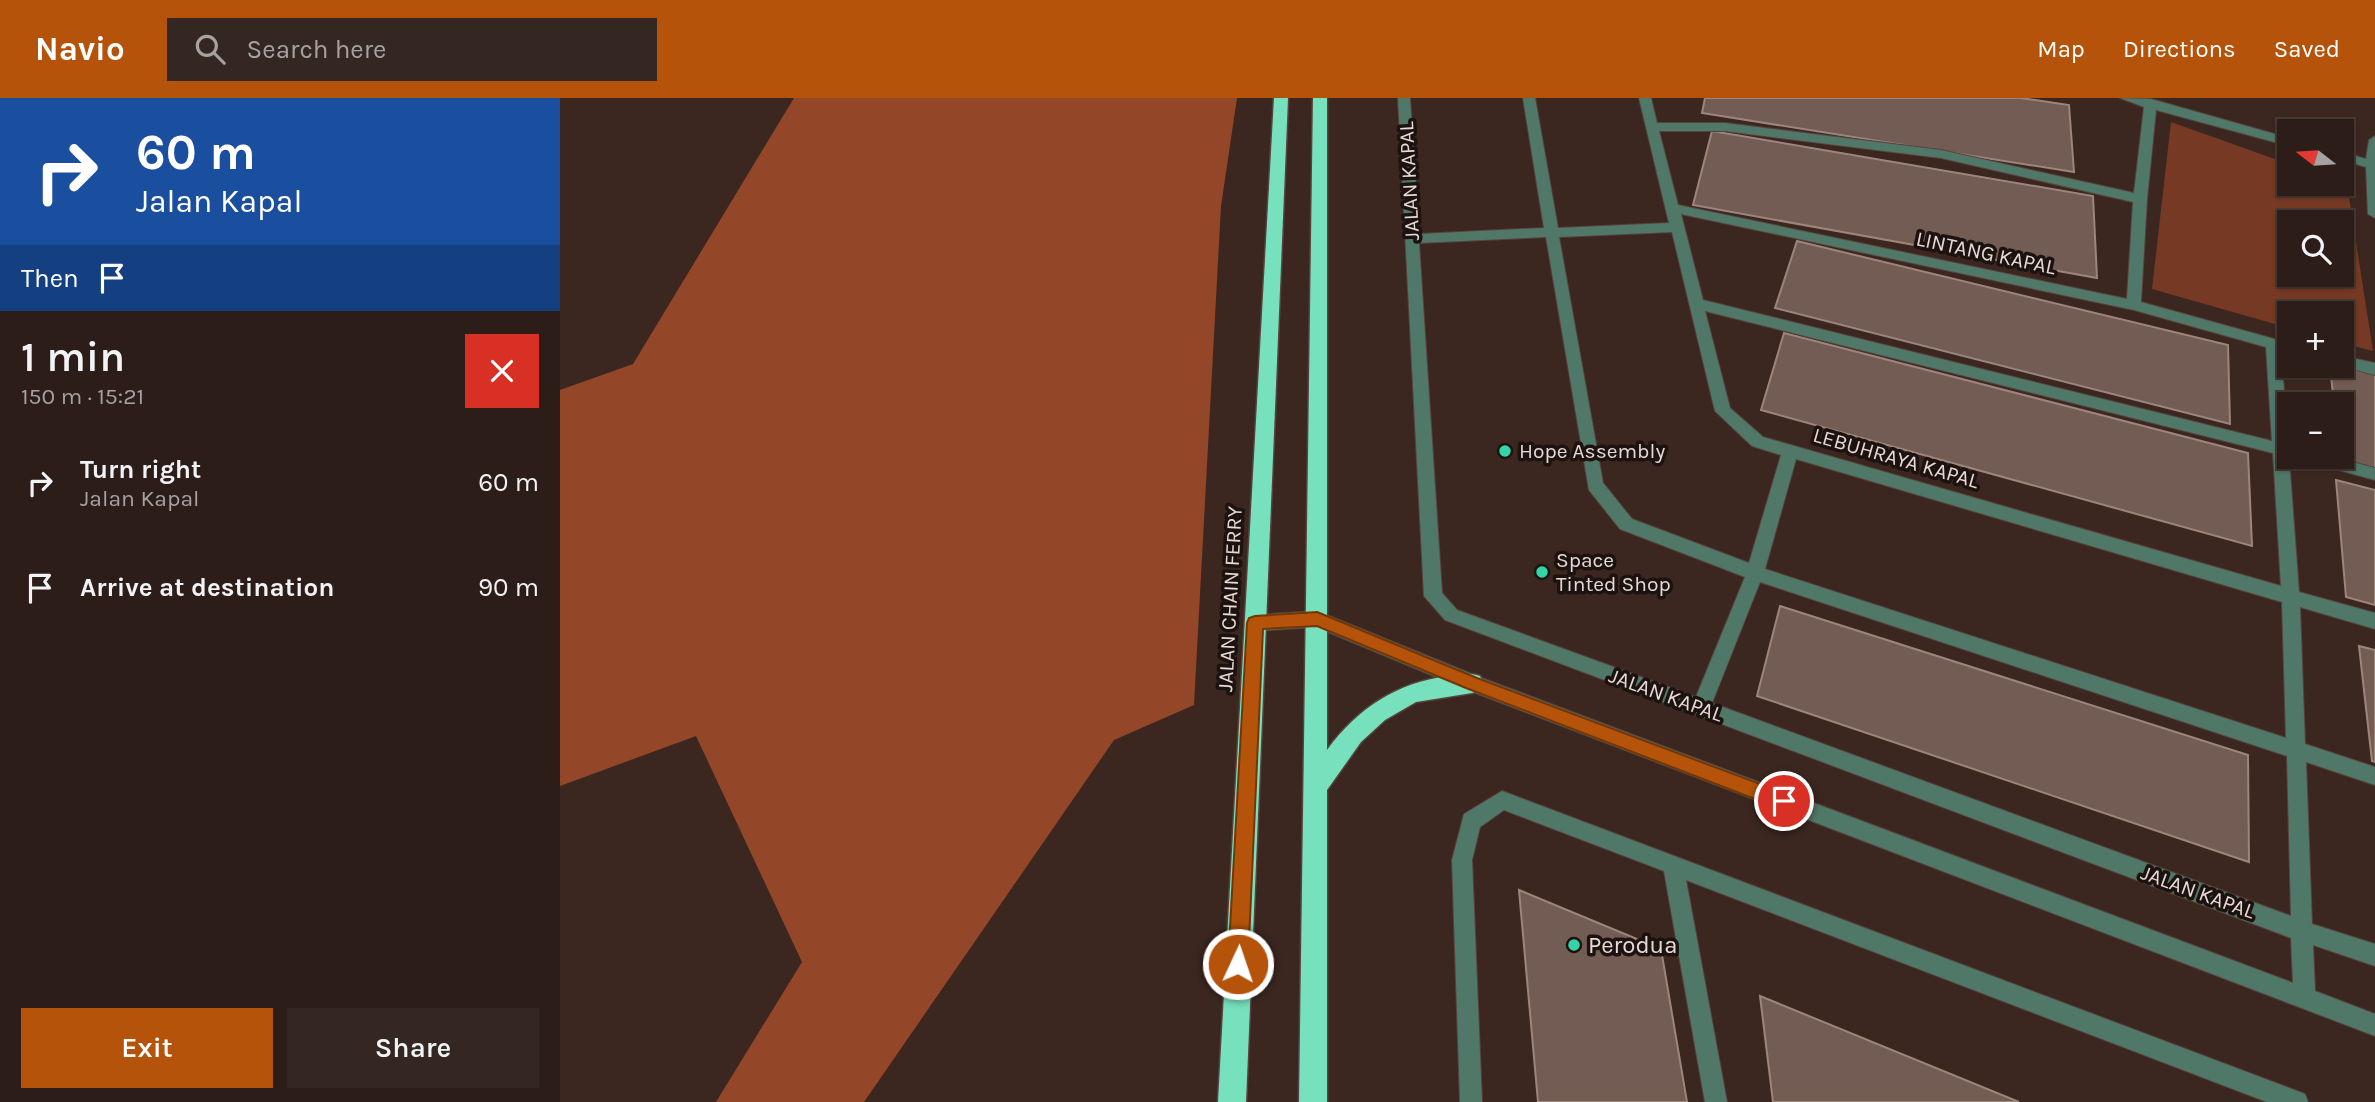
<!DOCTYPE html>
<meta charset="utf-8">
<style>
:root{--surface:#2c1d18;--page:#342621;--text:#f1f3f6;--muted:#a6a2a2;--line:#483b37;--accent:#b45309}
body{margin:0;font-family:Karla,sans-serif;background:var(--page);color:var(--text);height:100vh;display:flex;flex-direction:column;font-size:26px;white-space:nowrap}
*{box-sizing:border-box;margin:0}
p{font-size:23px;color:var(--muted)}
.icon{flex:none;width:38px;height:38px;fill:none;stroke:currentColor;stroke-width:2;stroke-linecap:round;stroke-linejoin:round}
.map{position:relative;flex:1;overflow:hidden}
.panel{display:flex;flex-direction:column;background:var(--surface);width:560px}
.panel>*{flex:none}
.top-card{background:#1a4fa0;color:#fff;overflow:hidden}
.needle{width:46px;rotate:287deg}
.tools{position:absolute;left:1717px;top:21px;display:grid;gap:14px}
.tools a{display:grid;place-items:center;width:77px;height:77px;border-radius:0px;background:var(--surface);box-shadow:0 2px 5px #0004,0 0 0 2px var(--line);font-size:35px}
.pin{position:absolute;display:grid;place-items:center;width:60px;height:60px;color:#fff;margin:-30px;border:4px solid #fff;border-radius:50%;box-shadow:0 2px 7px #0007}
.me{position:absolute;width:77px;margin:-38px;rotate:3deg;stroke-linejoin:round;filter:drop-shadow(0 0 5px #0008)}
.turn{display:flex;align-items:center;gap:24px;height:147px;padding:0 21px;font-size:32px}
.turn .icon{width:91px;height:91px;stroke-width:2.5}
.turn b{display:block;font-size:49px;line-height:60px}
.then{display:flex;align-items:center;height:66px;padding:0 21px;background:#0003;gap:14px;font-size:26px}
.round{display:grid;place-items:center;flex:none;width:74px;height:74px;border-radius:0px;background:var(--page)}
.summary{display:flex;align-items:center;justify-content:space-between;height:119px;padding:0 21px}
h1{font-size:42px;font-weight:600;line-height:52px}
.primary-button{display:flex;gap:14px;margin-top:auto;padding:14px 21px}
.primary-button a{flex:1;height:80px;border-radius:0px;background:var(--accent);color:#fff;font-size:28px;font-weight:600;line-height:80px;text-align:center}
.primary-button a+a{background:var(--page);color:var(--text)}
ul{padding:0;list-style:none}
li{display:flex;align-items:center;gap:21px;height:105px;padding:0 21px}
li div{flex:1}
li b{display:block;font-size:26px}
li em{font-style:normal}
header{display:flex;align-items:center;gap:42px;box-sizing:border-box;height:98px;padding:0 35px;background:var(--accent);color:#fff}
header strong{font-size:33px}
nav{display:flex;gap:38px;margin-inline-start:auto;font-size:24px}
.search{width:490px;height:63px;background:var(--page);display:flex;align-items:center;gap:18px;box-sizing:border-box;padding:0 24px;border-radius:0px;color:var(--muted);font-size:26px}
main{display:flex;flex:1;min-height:0}
.map>svg:first-child{display:block}
.green{fill:#763923;fill-rule:evenodd}
.forest{fill:#944629}
.building{fill:#735c53;stroke:#9d857c;stroke-width:2}
.lines{fill:none;stroke-linecap:round;stroke-linejoin:round}
.minor-casing{stroke:#57433d;stroke-width:2}
.highway-casing{stroke:#57433d;stroke-width:3}
.minor{fill:#507869;fill-rule:evenodd}
.highway{fill:#77e1bd;fill-rule:evenodd}
.route{fill:#b45309;stroke:#753606;stroke-width:2}
.poi-dot{fill:#34d4a8;stroke:#1c120f;stroke-width:2.5}
.labels{text-anchor:middle;stroke-width:7;stroke-linejoin:round;paint-order:stroke}
.street-label{font-size:21px;fill:#e7d9d4;stroke:#1c120f}
.poi-label{font-size:21px;fill:#e7d9d4;stroke:#1c120f;text-anchor:start}
.near-poi-label{font-size:24px;fill:#e7d9d4;stroke:#1c120f;text-anchor:start}
</style>
<header>
<strong>Navio</strong>
<div class="search"><svg class="icon" aria-label="search" viewBox="0 0 24 24"><circle cx="10" cy="10" r="6"/><path d="M15 15l6 6"/></svg>Search here</div>
<nav><a>Map</a><a>Directions</a><a>Saved</a></nav>
</header>
<main>
<section class="panel">
<div class="top-card">
<div class="turn"><svg class="icon" aria-label="right" viewBox="0 0 24 24"><path d="M7 20v-9h11M14 6l5 5-5 5"/></svg><div><b>60 m</b>Jalan Kapal</div></div>
<div class="then">Then<svg class="icon" aria-label="arrive" viewBox="0 0 24 24"><path d="M6 21V4h12l-3 4 3 4H6"/></svg></div>
</div>
<div class="summary"><div><h1>1 min</h1><p>150 m · 15:21</p></div><a class="round" style="background:#d93025;color:#fff"><svg class="icon" aria-label="close" viewBox="0 0 24 24"><path d="M6 6l12 12M18 6L6 18"/></svg></a></div>
<ul>
<li><svg class="icon" aria-label="right" viewBox="0 0 24 24"><path d="M7 20v-9h11M14 6l5 5-5 5"/></svg><div><b>Turn right</b><p>Jalan Kapal</p></div><em>60 m</em></li>
<li><svg class="icon" aria-label="arrive" viewBox="0 0 24 24"><path d="M6 21V4h12l-3 4 3 4H6"/></svg><div><b>Arrive at destination</b></div><em>90 m</em></li>
</ul>
<div class="primary-button"><a>Exit</a><a>Share</a></div>
</section>
<div class="map">
<svg width="1815" height="1004" viewBox="0 0 1815 1004">
<rect width="100%" height="100%" fill="#3b2720"/>
<!-- green -->
<path class="green" d="M1611 24 1729 66V86H1787L1813 253 1782 245V215H1729V230L1592 191ZM1729 124H1782V177H1729Z"/>
<!-- forest -->
<polygon class="forest" points="234,0 677,0 661,108 634,607 554,642 304,1004 156,1004 242,864 136,638 0,688 0,292 73,266"/>
<!-- building -->
<g class="building">
<polygon points="1145,0 1461,0 1509,7 1514,74 1142,15"/>
<polygon points="1152,33 1533,98 1537,180 1133,107"/>
<polygon points="1237,143 1668,247 1670,326 1215,210"/>
<polygon points="1224,235 1688,355 1692,448 1201,312"/>
<polygon points="1770,268 1815,276 1815,371 1779,361 1782,359 1782,306 1774,306"/>
<polygon points="1776,382 1815,392 1815,507 1786,499"/>
<polygon points="1220,508 1688,657 1689,764 1197,598"/>
<polygon points="1799,548 1815,552 1815,664 1812,663"/>
<polygon points="959,792 1101,851 1127,1004 978,1004"/>
<polygon points="1200,898 1459,1004 1213,1004"/>
</g>
<g class="lines">
<defs>
<g id="minor">
<path d="M838 0H850L859 136 984 130 963 0H975L998 130 1109 125 1079 0H1091L1097 25H1165L1381 52 1574 95 1584 9 1560 0 1591 1 1729 40V48L1596 12 1587 101 1581 204 1729 245V255L1721 253 1739 494 1815 515V531L1740 509 1745 646 1815 669V687L1746 664 1752 826 1815 846V868L1753 847 1755 893 1815 916V938L905 591 756 529 695 533 689 530 686 525 689 520 695 517 757 513 919 579 1733 885 1731 840 885 522 864 498ZM1099 33H1165L1381 60 1573 104 1567 201 1118 107ZM1121 116 1574 212 1706 249 1712 343 1143 202ZM1112 134 1155 313 1192 348 1221 357 1189 465 1072 421 1043 385 999 139ZM986 139 1029 392 1060 431 1185 479 1136 599 897 512 882 495 859 145ZM1145 213 1713 355 1721 488 1203 339 1170 310ZM1236 361 1722 504 1726 640 1205 471ZM1200 484 1727 658 1731 818 1152 605Z"/>
<polygon points="1815,38 1815,120 1808,116 1806,69 1782,62 1782,54 1806,61 1809,42"/>
<polygon points="1782,258 1815,265 1815,277 1780,268"/>
<polygon points="1743,359 1774,359 1815,370 1815,382 1745,363"/>
<polygon points="942,693 1737,993 1745,996 1748,1004 1707,1004 1126,782 1167,1004 1145,1004 1104,773 944,712 920,729 912,762 922,1004 900,1004 892,762 904,716"/>
</g>
<g id="highway">
<polygon points="714,0 728,0 686,1004 658,1004"/>
<path d="M753 0H767V652C798 610 836 585 888 578 899 577 909 574 920 578L923 585 920 592 912 595 856 604 825 622 801 644 767 692V1004H739Z"/>
</g>
</defs>
<!-- minor casing -->
<use href="#minor" class="minor-casing"/>
<!-- highway casing -->
<use href="#highway" class="highway-casing"/>
<!-- minor -->
<use href="#minor" class="minor"/>
<!-- highway -->
<use href="#highway" class="highway"/>
</g>
<!-- route -->
<polygon class="route" points="757,514 917,580 1224,695 1230,697 1233,703 1230,709 1224,712 906,590 757,528 703,531 688,866 685,873 678,876 671,873 668,866 687,525 689,520 695,518"/>
<!-- markers -->
<g class="poi-dot">
<circle cx="945" cy="353" r="7"/>
<circle cx="982" cy="474" r="7"/>
<circle cx="1014" cy="847" r="7"/>
</g>
<g class="labels">
<!-- street labels -->
<g class="street-label">
<text transform="translate(849 83) rotate(-93)" y="7">JALAN KAPAL</text>
<text transform="translate(1426 155) rotate(12)" y="7">LINTANG KAPAL</text>
<text transform="translate(1336 360) rotate(16)" y="7">LEBUHRAYA KAPAL</text>
<text transform="translate(670 501) rotate(-87)" y="7">JALAN CHAIN FERRY</text>
<text transform="translate(1106 597) rotate(20)" y="7">JALAN KAPAL</text>
<text transform="translate(1638 794) rotate(20)" y="7">JALAN KAPAL</text>
</g>
<!-- poi labels -->
<g class="poi-label">
<text x="959" y="360">Hope Assembly</text>
<text x="996" y="469">Space<tspan x="996" dy="24">Tinted Shop</tspan></text>
</g>
<!-- near-poi labels -->
<g class="near-poi-label">
<text x="1028" y="855">Perodua</text>
</g>
</g>
</svg>
<div class="tools">
<a><svg class="needle" viewBox="-14 -14 28 28"><path d="M0-13l5 13h-10z" fill="#e53935"/><path d="M0 13l5-13h-10z" fill="#a6a2a2"/></svg></a>
<a><svg class="icon" aria-label="search" viewBox="0 0 24 24"><circle cx="10" cy="10" r="6"/><path d="M15 15l6 6"/></svg></a>
<a>+</a>
<a>−</a>
</div>
<div class="pin" style="left:1224px;top:703px;background:#d93025"><svg class="icon" aria-label="arrive" viewBox="0 0 24 24"><path d="M6 21V4h12l-3 4 3 4H6"/></svg></div>
<svg class="me" style="left:678px;top:866px" viewBox="-20 -20 40 40"><circle r="17" fill="#b45309" stroke="#fff" stroke-width="3"/><path d="M0-11L8 9 0 5-8 9z" fill="#fff"/></svg>
</div>
</main>
